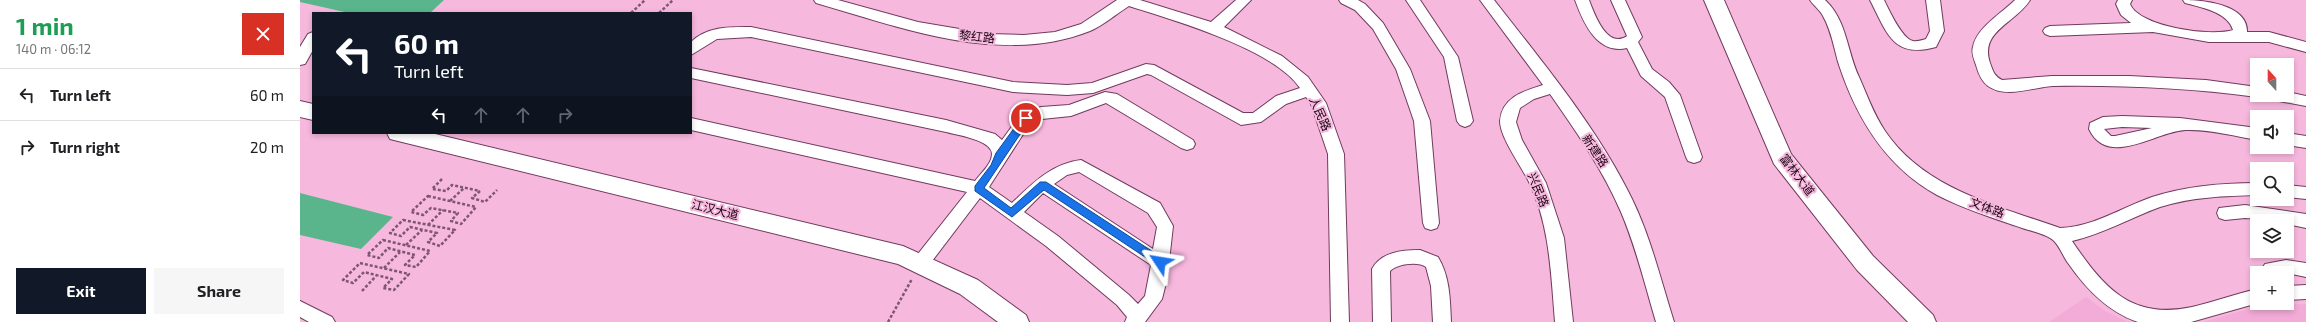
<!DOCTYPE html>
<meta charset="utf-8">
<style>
:root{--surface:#fff;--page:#f6f6f6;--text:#202124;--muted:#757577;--line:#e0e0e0;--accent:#111827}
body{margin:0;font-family:"Exo 2","Noto Sans SC",sans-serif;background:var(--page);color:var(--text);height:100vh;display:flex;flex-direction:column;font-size:15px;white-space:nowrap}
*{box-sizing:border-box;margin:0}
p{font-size:13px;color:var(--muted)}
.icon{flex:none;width:22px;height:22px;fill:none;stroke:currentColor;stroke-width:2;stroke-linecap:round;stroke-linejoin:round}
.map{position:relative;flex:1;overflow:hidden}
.panel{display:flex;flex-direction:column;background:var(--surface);width:300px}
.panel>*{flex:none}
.top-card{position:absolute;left:12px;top:12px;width:380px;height:122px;border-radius:0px;box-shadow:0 2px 6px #0003;background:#111827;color:#fff;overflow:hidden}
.needle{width:26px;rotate:339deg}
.fabs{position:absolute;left:1950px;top:58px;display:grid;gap:8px}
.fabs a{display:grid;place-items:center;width:44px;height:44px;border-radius:0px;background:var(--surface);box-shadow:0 2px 6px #0003;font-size:20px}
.pin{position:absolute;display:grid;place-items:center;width:34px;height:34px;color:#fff;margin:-17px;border:2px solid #fff;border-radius:50%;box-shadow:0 1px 4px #0007}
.me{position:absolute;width:44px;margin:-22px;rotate:303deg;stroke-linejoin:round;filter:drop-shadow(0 0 3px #0008)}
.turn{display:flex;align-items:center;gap:14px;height:84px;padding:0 16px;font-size:18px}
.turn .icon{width:52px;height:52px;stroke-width:2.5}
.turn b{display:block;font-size:28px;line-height:34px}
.lanes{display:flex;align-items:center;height:38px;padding:0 16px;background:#0003;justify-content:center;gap:20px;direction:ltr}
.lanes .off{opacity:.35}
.round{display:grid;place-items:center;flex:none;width:42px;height:42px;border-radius:0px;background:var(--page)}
.overview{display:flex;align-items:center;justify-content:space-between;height:68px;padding:0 16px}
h1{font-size:24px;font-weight:700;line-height:30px;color:#1e9e55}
.button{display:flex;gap:8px;margin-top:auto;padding:8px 16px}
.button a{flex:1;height:46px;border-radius:0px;background:var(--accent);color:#fff;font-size:16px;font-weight:700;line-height:46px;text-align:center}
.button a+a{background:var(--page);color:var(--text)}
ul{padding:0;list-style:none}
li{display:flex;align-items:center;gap:12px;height:52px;padding:0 16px;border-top:1px solid var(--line)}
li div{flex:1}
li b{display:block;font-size:15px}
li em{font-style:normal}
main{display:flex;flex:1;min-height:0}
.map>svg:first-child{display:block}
.built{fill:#f2acd7}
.green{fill:#5ab58c}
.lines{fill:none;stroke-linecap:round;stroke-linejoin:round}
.minor-casing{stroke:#703b5d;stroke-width:2}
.secondary-casing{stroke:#703b5d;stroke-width:2}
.path{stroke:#7e576f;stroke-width:2.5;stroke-dasharray:3 2;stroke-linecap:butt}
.minor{fill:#fff;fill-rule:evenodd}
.secondary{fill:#fff;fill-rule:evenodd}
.route{fill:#1a73e8;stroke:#114b97}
.labels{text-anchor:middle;stroke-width:4;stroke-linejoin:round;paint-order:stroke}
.street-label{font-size:12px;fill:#170410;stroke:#f7b8de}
</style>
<main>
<section class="panel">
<div class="overview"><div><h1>1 min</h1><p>140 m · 06:12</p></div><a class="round" style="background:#d93025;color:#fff"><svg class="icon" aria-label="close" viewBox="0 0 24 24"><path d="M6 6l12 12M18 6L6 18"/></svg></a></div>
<ul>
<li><svg class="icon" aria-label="left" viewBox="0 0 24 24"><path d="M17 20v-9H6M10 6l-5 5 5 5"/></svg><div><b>Turn left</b></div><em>60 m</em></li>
<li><svg class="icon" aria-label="right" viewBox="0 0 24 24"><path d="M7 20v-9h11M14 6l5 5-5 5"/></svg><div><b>Turn right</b></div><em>20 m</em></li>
</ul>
<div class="button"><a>Exit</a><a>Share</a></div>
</section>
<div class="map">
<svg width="2006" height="322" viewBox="0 0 2006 322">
<rect width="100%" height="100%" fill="#f7b8de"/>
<!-- built -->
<g class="built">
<polygon points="1786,297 1805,311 1828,322 1749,322"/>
<polygon points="2006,304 2006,322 1904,322 1958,306"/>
</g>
<!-- green -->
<g class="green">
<polygon points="0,0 144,0 130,13 49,13 0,2"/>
<polygon points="0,193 93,217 61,249 0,235"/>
</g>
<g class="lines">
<defs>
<g id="minor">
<path d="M514 0H538L618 22 689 34 724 35 755 32 781 24 817 0H840L911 22 936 0H951L924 27 982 56 1008 77 1026 103 1044 154 1049 322H1031L1028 154 1011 104 1006 97 986 104 961 122 941 125 851 75 847 74 793 93 767 95 713 92 451 37 417 39 391 55V42C408 26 430 27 451 27L713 82 767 85 792 83 846 64 854 65 943 113H953L976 96 1000 88C974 49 873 20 829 6 816 14 804 25 790 31 701 66 603 28 516 3Z"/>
<polygon points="1039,0 1058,0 1065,4 1083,23 1110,69 1130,121 1139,223 1137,228 1131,230 1125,228 1123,223 1114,121 1096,69 1073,29 1055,10 1041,3"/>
<polygon points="1106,0 1120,0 1158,57 1173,121 1170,125 1165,127 1160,125 1157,121 1144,57"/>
<path d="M1180 0H1194C1243 63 1297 127 1332 199 1351 238 1361 281 1374 322H1356C1345 285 1336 247 1321 212 1303 170 1276 131 1250 94L1234 99 1220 108 1216 122 1222 140 1246 183 1264 238 1273 322H1255C1251 275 1250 225 1229 182 1222 167 1200 138 1200 121 1202 97 1224 91 1243 85Z"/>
<path d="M1275 0H1289C1294 13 1307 50 1327 36L1311 0H1325L1342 37 1338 42 1352 69 1369 82 1380 95 1402 157 1400 161 1394 163 1388 161 1386 157 1365 97 1341 76 1327 48C1297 55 1283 22 1275 0Z"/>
<path d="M1510 0H1525C1547 20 1547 52 1559 77 1567 95 1574 115 1585 131 1624 189 1698 206 1760 228 1793 227 1821 208 1852 197 1886 186 1921 183 1957 183V195C1925 196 1891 197 1860 207 1830 218 1803 234 1772 241 1804 288 1831 320 1892 307 1914 302 1935 294 1957 289L1958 303 1891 322H1838C1808 312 1786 289 1768 263 1763 256 1759 245 1753 240 1746 234 1731 231 1722 228 1693 218 1664 209 1637 195 1586 167 1557 119 1539 65 1534 49 1532 32 1523 16 1520 10 1514 6 1510 0Z"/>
<path d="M1570 0H1584C1589 10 1602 39 1613 41 1617 42 1622 40 1626 39L1630 31 1626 0H1640L1644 31 1636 47C1593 59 1587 33 1570 0Z"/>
<path d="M1715 0H1730C1716 23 1679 31 1690 63 1693 71 1694 76 1702 80L1752 76H1829L1906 80 1957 87V95H1963L1957 97C1890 88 1822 85 1753 86 1733 87 1706 99 1688 86 1681 81 1678 72 1676 65 1674 59 1671 53 1673 47 1676 28 1702 13 1715 0Z"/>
<path d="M1818 0H1832L1830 4C1839 27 1911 37 1933 30 1928 12 1900 7 1885 3L1883 0C1902 0 1948 4 1947 32H1969L2006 42V52L1969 42H1909L1853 32 1750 36 1745 34 1743 31 1745 28 1750 26 1831 23 1821 15 1816 4Z"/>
<polygon points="13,32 13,50 5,64 0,65 0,47 8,34"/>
<path d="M391 68 646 120 695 134 702 140 721 114 741 107 769 105 805 92 817 94 893 140 895 144 893 148 887 150 881 148 806 103 771 116 742 119 731 122 689 187 712 203C733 183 751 164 781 160L860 203 873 226 867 279 862 299 845 322H825L827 317 817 305 746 246 680 198 626 269 620 271 614 269 611 264 614 259 667 192 391 130V118L675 181C680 174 692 164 692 154 692 140 657 135 646 132L391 78ZM779 172 848 213 857 227 853 249 754 184 767 175ZM743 193 851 265 845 296 838 304 829 295 758 236 724 212Z"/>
<polygon points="1987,92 2006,96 2006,106 1968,99 1965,95 1987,95"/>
<path d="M1822 116 1880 118 1957 128V140C1935 136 1909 129 1886 130 1856 131 1808 169 1789 129L1790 123 1803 117ZM1822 127 1852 128 1815 136H1811L1804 129Z"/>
<polygon points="1987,133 2006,136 2006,148 1987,145"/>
<polygon points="1987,185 2006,187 2006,199 1987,197"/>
<polygon points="1945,205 2006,214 2006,228 1987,224 1987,221 1945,218 1925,220 1919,218 1917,213 1919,208"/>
<path d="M1120 250 1138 257C1150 277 1150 299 1151 322H1133L1131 286 1126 267C1118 261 1097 264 1090 271L1091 322H1073L1072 269C1081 252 1102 250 1120 250Z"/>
<polygon points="1986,260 2006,263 2006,277 1987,273 1959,273 1965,264"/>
<polygon points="2006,285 2006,299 1987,300 1987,286"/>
<polygon points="0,301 32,317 35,322 9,322 0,317"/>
</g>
<g id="secondary">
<polygon points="1404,0 1424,0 1491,154 1573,256 1633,315 1636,322 1608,322 1557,270 1474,164"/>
<polygon points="0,101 13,104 13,120 0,117"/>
<polygon points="87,133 131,133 603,246 678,280 726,315 729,322 698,322 660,294 598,264 98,141 90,139"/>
</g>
</defs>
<!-- minor casing -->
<use href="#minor" class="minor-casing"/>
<!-- secondary casing -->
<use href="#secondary" class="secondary-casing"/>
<!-- path -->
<g class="path">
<polyline points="331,13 345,0"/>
<polyline points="359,13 373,0"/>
<polyline points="142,179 132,189 146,191 152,185 180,191"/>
<polyline points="180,191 172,198 185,202 197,190"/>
<polygon points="128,196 176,207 161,224 151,221 158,213 131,208 123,215 111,212"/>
<polyline points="150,201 164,188"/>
<polygon points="103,220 155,230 140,246 128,242 137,233 110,227 101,236 90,233"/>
<polyline points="128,225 143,210"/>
<polygon points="83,240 130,251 116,267 105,265 115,255 88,248 79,258 67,255"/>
<polyline points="106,245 122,230"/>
<polygon points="60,263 109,274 94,290 83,288 92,279 64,272 53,283 43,280"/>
<polyline points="84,268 100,252"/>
<polyline points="62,291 76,276"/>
<polyline points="588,322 612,279"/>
</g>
<!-- minor -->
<use href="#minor" class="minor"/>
<!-- secondary -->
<use href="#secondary" class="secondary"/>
</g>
<!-- route -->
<polygon class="route" points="726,115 731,118 729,121 684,188 711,208 740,182 746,182 864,259 864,265 857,265 744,190 712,217 675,191 675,186 691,165 696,153 723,116"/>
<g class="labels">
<!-- street labels -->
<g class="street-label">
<text transform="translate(677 37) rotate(6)" y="4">黎红路</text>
<text transform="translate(1020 114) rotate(66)" y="4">人民路</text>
<text transform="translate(1295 151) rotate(56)" y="4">新建路</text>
<text transform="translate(1497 175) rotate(53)" y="4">富林大道</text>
<text transform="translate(1238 190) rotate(68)" y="4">兴民路</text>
<text transform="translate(1687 208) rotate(20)" y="4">文体路</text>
<text transform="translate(415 210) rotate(14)" y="4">江汉大道</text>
</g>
</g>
</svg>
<div class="fabs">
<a><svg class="needle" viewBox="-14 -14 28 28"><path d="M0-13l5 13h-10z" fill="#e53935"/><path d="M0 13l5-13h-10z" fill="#757577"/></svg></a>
<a><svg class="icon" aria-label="sound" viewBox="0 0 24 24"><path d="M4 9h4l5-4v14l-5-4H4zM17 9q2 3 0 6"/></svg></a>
<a><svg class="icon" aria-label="search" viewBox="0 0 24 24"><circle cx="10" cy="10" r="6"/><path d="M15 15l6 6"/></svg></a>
<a><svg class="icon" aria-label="layers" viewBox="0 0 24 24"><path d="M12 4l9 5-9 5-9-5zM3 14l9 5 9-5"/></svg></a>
<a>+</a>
</div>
<div class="pin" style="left:726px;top:118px;background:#d93025"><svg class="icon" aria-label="arrive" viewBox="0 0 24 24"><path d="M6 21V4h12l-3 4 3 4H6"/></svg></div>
<svg class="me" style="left:860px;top:262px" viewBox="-20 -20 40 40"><path d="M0-17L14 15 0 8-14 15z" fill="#1a73e8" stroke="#fff" stroke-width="4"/></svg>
<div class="top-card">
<div class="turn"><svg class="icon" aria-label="left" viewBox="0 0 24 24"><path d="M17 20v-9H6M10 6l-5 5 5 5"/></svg><div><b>60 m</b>Turn left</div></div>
<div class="lanes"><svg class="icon" aria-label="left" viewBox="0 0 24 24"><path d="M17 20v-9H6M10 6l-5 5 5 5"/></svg><svg class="icon off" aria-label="ahead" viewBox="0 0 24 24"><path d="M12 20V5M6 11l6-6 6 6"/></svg><svg class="icon off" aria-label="ahead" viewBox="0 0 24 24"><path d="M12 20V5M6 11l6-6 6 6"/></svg><svg class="icon off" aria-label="right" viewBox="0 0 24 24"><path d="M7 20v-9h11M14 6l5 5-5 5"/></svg></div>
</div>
</div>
</main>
